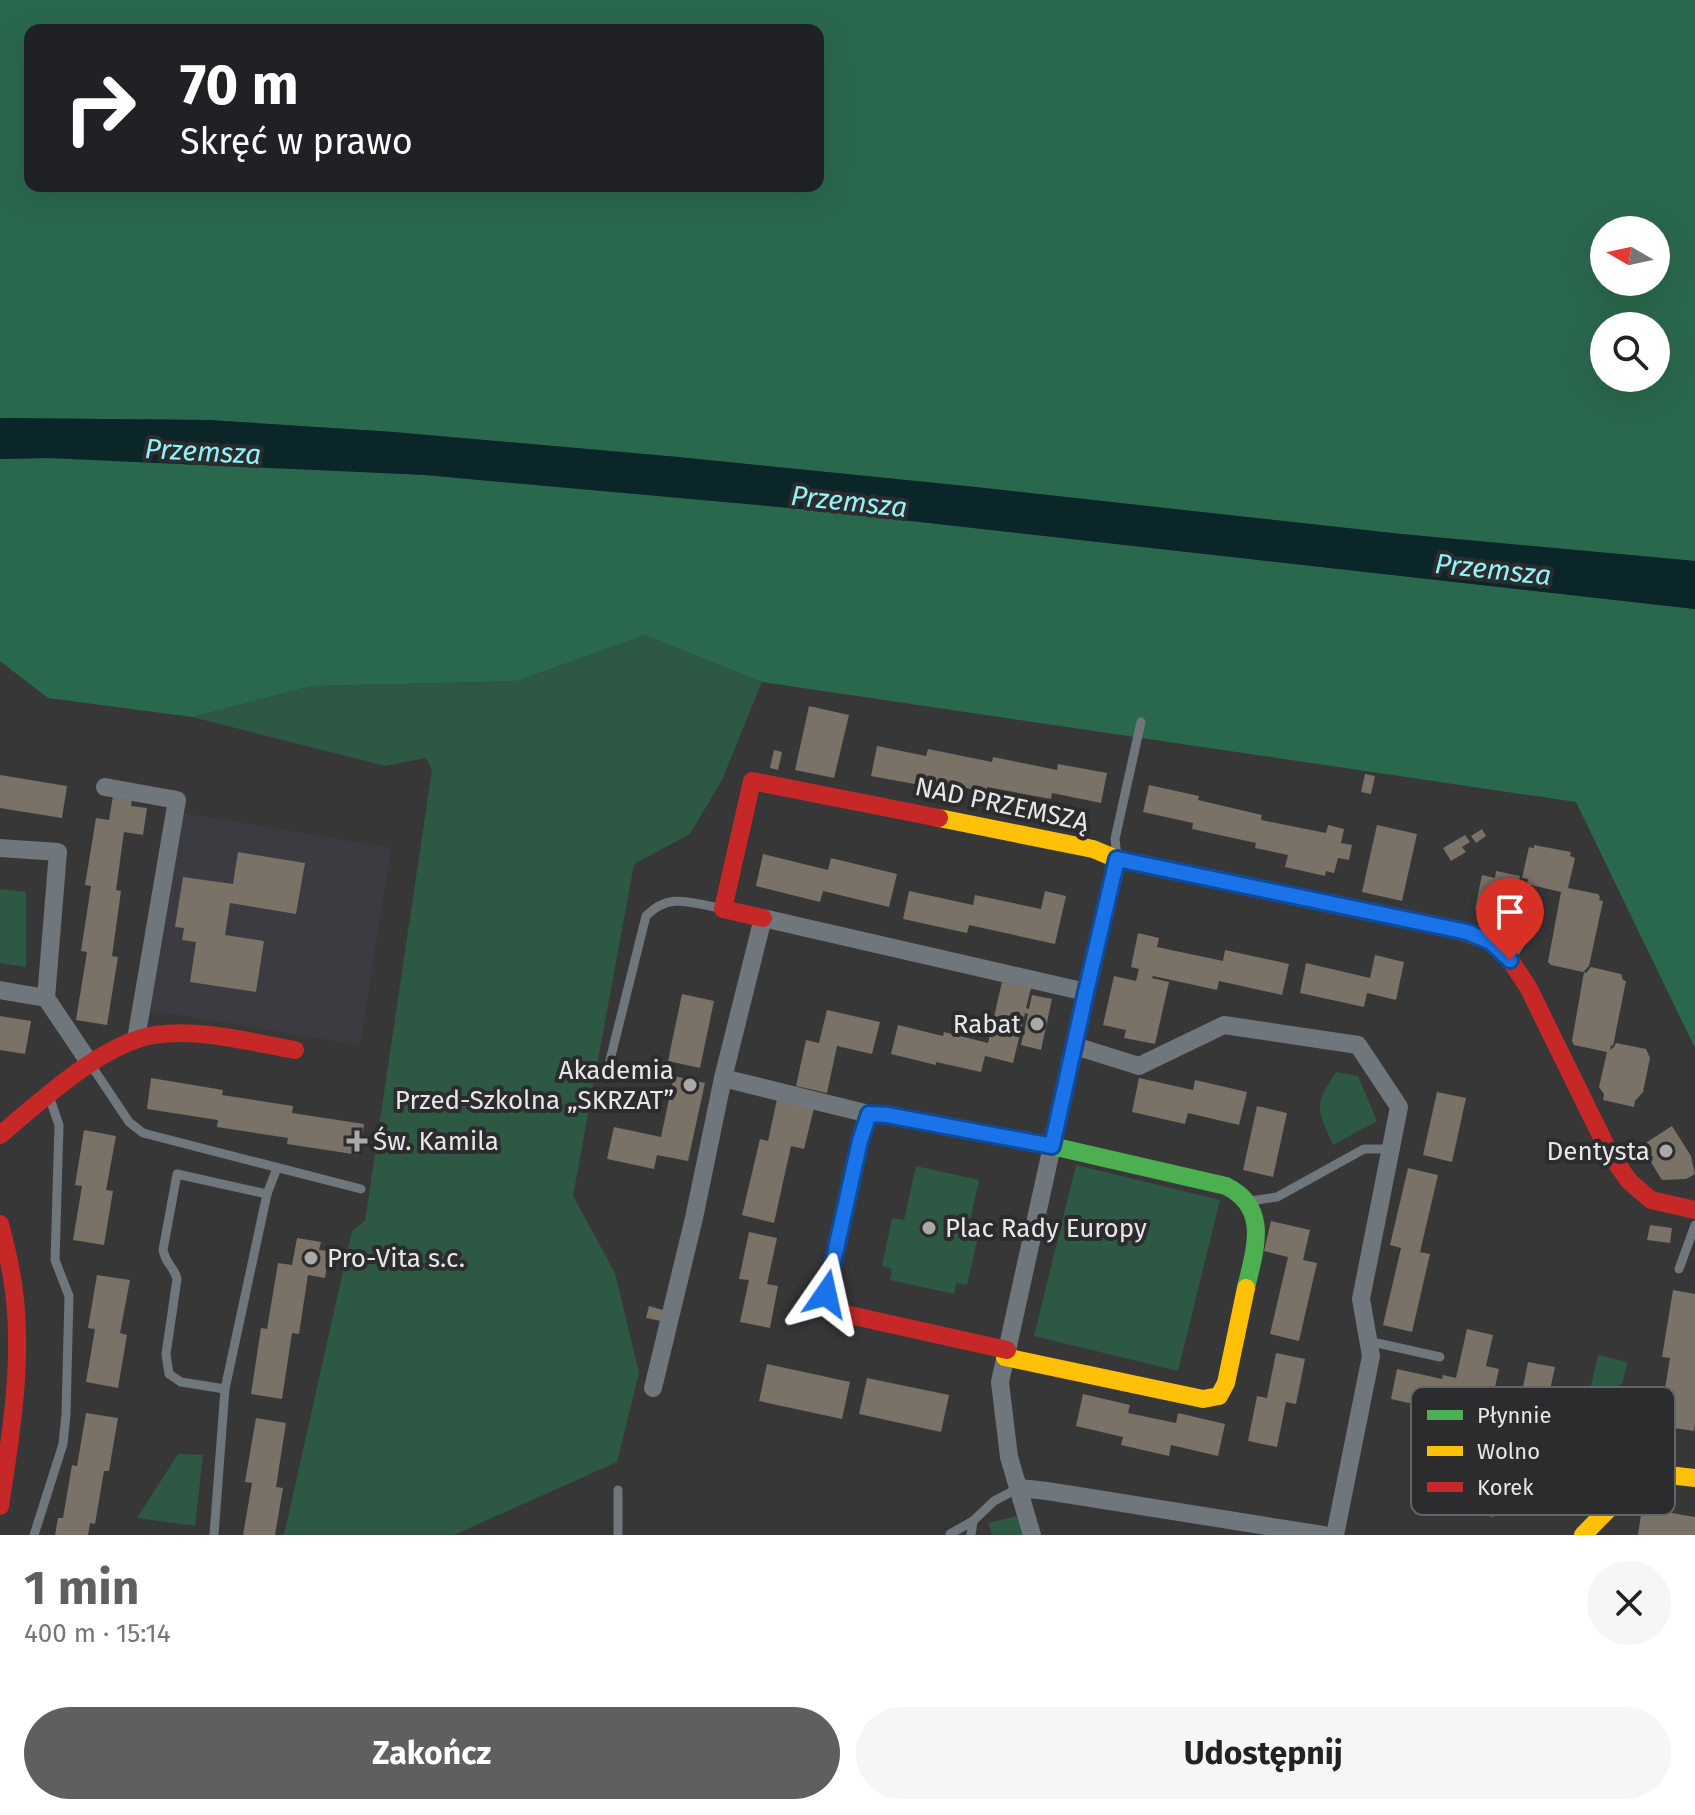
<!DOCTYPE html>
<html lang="pl">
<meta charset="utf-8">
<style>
:root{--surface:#fff;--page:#f6f6f6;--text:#222;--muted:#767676;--accent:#5f5f5f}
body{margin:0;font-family:"Fira Sans",sans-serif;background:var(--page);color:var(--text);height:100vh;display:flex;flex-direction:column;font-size:30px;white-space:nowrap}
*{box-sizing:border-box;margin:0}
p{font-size:26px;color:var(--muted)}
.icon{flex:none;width:44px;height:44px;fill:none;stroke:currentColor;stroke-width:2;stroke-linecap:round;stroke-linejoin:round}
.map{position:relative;height:1535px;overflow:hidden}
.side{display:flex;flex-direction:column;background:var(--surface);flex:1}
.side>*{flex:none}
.banner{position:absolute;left:24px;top:24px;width:800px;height:168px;border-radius:16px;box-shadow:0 8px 32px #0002;background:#202124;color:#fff;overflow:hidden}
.needle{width:52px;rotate:279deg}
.controls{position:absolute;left:1590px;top:216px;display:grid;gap:16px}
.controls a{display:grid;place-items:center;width:80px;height:80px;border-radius:50%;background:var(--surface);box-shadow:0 8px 32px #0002;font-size:40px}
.pin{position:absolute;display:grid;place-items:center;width:68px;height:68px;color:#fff;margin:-82px -34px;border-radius:50% 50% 50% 0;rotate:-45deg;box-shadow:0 0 8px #0007}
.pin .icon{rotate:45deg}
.me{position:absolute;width:88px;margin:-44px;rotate:11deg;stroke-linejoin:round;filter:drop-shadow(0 0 6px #0008)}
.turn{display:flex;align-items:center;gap:28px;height:168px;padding:0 24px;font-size:36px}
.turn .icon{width:104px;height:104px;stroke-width:2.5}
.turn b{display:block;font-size:56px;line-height:68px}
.round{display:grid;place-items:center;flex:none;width:84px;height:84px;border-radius:42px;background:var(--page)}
.summary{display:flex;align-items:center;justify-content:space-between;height:136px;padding:0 24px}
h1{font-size:48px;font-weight:700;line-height:60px;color:var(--accent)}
.button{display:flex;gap:16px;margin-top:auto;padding:16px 24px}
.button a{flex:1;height:92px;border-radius:48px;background:var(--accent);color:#fff;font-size:32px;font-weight:700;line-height:92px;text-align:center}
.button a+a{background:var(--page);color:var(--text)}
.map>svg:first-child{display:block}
.built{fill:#3d3b42}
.green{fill:#2c5844}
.forest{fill:#2a684e;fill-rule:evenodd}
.water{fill:#0a2628}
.building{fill:#7a7167}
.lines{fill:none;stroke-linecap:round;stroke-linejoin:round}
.lane{stroke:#6f767c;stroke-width:9}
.street{stroke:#6f767c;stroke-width:18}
.fast{stroke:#4caf50;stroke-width:18}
.slow{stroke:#ffc107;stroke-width:18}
.jam{stroke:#c62828;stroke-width:18}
.route-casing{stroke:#114b97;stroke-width:20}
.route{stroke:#1a73e8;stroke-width:14}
.poi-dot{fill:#a9a9aa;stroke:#2c2c2e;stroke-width:3}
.labels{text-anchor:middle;stroke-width:8;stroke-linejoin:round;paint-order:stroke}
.street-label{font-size:26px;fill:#e7e6e8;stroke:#2c2c2e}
.poi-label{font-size:26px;fill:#e7e6e8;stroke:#2c2c2e;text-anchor:end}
.water-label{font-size:28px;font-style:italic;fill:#90f3f9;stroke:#2c2c2e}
.key{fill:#2c2c2e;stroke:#646466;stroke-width:2}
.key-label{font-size:22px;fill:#e7e6e8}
</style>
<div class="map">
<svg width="1695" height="1535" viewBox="0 0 1695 1535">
<rect width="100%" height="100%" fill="#373737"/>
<!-- built -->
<polygon class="built" points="183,813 391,848 360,1045 150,1010"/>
<!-- green -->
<g class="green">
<polygon points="645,635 762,682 722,780 690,834 634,864 573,1196 615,1273 639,1373 617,1462 454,1535 284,1535 352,1231 365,1221 432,770 426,758 385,766 192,717 312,686 517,681"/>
<polygon points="0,889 26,892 26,967 0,963"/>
<path d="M1336 1072 1358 1076 1377 1121 1333 1145C1317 1108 1313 1107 1336 1072Z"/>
<polygon points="1076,1165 1220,1200 1178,1371 1034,1336"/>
<polygon points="916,1166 979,1180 967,1234 978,1237 967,1285 956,1283 954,1294 890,1280 892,1269 882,1266 892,1218 904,1220"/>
<polygon points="1598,1355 1627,1362 1623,1382 1609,1394 1590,1390"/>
<polygon points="178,1454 203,1455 195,1526 137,1518"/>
<polygon points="1017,1516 1024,1535 992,1535 988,1523"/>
</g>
<!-- forest -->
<g class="forest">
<path d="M0 0H1695V561L1401 534 975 487 678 457 393 432 209 420 0 418ZM30 30H818V186H30ZM1604 230H1656V282H1604ZM1604 326H1656V378H1604Z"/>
<polygon points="112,457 425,475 813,510 1695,609 1695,1048 1576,802 762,682 645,635 517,681 312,686 192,717 48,698 0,661 0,459"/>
</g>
<!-- water -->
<polygon class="water" points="0,418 209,420 393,432 678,457 975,487 1401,534 1695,561 1695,609 813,510 425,475 47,458 0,459"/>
<!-- building -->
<g class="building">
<polygon points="809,706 849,715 834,778 795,770"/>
<polygon points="877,746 926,756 928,749 992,762 993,757 1057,770 1058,764 1107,773 1101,803 1052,793 1051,799 987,787 986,792 921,779 920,785 871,776"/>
<polygon points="774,750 782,752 778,770 770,768"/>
<polygon points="1365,774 1375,776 1371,794 1361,792"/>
<polygon points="0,775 67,786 62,818 0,808"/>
<polygon points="1149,785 1199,796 1198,800 1262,815 1261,820 1326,833 1328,825 1344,829 1341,843 1352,845 1349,860 1338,858 1334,873 1326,871 1325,876 1285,867 1288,855 1255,848 1256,843 1192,829 1193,823 1143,812"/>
<polygon points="113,796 132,799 131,806 147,808 143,835 124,832 116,890 121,891 112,956 118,957 107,1025 76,1020 87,952 81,951 91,886 85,885 96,818 109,820"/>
<polygon points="1377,825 1417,834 1402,901 1362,892"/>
<polygon points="1482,829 1486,836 1476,843 1471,836"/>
<polygon points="1465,835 1470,842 1462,847 1466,852 1451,861 1443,848"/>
<polygon points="1534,845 1571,852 1570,856 1575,858 1568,888 1598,894 1600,897 1599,900 1603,901 1589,966 1583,972 1551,965 1548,962 1561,892 1527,884 1528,879 1522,878 1529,847 1534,848"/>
<polygon points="238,852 305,863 296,914 230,903 225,935 264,941 256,992 190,982 196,942 182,940 184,928 175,927 183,877 233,884"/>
<polygon points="763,854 828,870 831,858 897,874 889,907 823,891 820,902 756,886"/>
<polygon points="1496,871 1520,876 1519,882 1527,884 1519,918 1513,917 1511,924 1487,919 1489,912 1475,909 1482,875 1495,878"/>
<polygon points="909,891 973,905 975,895 1041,909 1045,891 1066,896 1055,944 969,925 967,933 903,919"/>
<polygon points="1138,933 1159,938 1157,947 1223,961 1225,950 1289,964 1282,995 1219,981 1217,990 1153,976 1152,978 1169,982 1155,1044 1124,1038 1126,1030 1103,1025 1114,976 1136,981 1139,969 1131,967"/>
<polygon points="1375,955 1404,962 1396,1000 1367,993 1364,1007 1300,993 1306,963 1370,978"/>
<polygon points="1591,967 1621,974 1623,980 1626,981 1613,1046 1611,1045 1610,1050 1614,1047 1616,1043 1646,1049 1650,1058 1643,1092 1635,1101 1634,1107 1603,1100 1604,1094 1599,1087 1607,1052 1574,1045 1572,1041 1584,972 1586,973"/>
<polygon points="1002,982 1031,988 1026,1008 1029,1009 1032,995 1052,999 1041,1050 1021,1045 1028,1014 1025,1013 1013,1063 985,1056 981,1072 936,1062 936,1065 891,1054 898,1025 943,1036 944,1032 988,1043"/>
<polygon points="682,994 714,1001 700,1068 668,1061"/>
<polygon points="827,1010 880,1022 872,1054 837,1046 827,1093 796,1086 806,1040 819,1043"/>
<polygon points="0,1016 31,1021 25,1054 0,1050"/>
<polygon points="674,1076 705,1083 688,1161 657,1155 654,1169 607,1159 614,1127 661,1137"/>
<polygon points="151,1078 223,1090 222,1095 293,1106 292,1113 364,1124 359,1155 287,1144 288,1138 217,1127 218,1120 147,1109"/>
<polygon points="1139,1078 1193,1090 1195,1080 1247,1092 1239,1125 1188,1113 1185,1124 1132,1112"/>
<polygon points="1437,1092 1466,1098 1452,1162 1423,1155"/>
<polygon points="777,1099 814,1108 804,1149 791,1146 774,1223 742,1215 760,1139 768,1141"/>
<polygon points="1257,1106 1287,1113 1273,1177 1243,1170"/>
<polygon points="1672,1126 1691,1156 1695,1174 1686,1179 1662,1180 1641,1146"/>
<polygon points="84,1130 116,1136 106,1190 113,1191 104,1245 73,1240 82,1186 75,1185"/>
<polygon points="1408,1168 1438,1175 1420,1252 1430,1254 1412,1332 1383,1325 1401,1248 1390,1245"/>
<polygon points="1271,1221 1310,1230 1303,1260 1317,1263 1299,1341 1270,1334 1288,1257 1264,1251"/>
<polygon points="1650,1225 1672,1228 1670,1243 1647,1240"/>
<polygon points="749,1232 777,1238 767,1284 778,1286 770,1328 740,1322 749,1280 739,1279"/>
<polygon points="297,1238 321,1242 319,1250 329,1251 325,1278 308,1275 299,1334 292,1333 282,1399 251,1394 261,1328 267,1329 278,1263 292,1265"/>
<polygon points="97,1275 130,1280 120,1333 127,1335 118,1388 86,1382 95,1329 88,1328"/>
<polygon points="1673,1290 1695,1294 1695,1423 1694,1431 1674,1428 1668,1459 1628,1452 1633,1421 1659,1425 1670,1358 1662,1357"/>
<polygon points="649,1306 663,1310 661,1321 646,1318"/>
<polygon points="1467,1329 1493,1335 1486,1366 1499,1369 1495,1387 1522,1392 1528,1362 1555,1367 1548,1399 1561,1402 1558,1418 1532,1412 1528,1430 1515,1427 1508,1458 1480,1452 1490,1404 1467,1399 1451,1477 1499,1488 1493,1517 1429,1503 1435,1474 1422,1471 1436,1409 1391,1399 1397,1369 1442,1379 1443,1375 1456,1378"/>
<polygon points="1276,1353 1305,1359 1296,1404 1286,1402 1277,1447 1248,1441 1257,1396 1267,1398"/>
<polygon points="767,1364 850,1382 842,1419 759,1401"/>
<polygon points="867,1378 949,1395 941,1432 859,1414"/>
<polygon points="1083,1394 1130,1405 1128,1413 1176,1423 1178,1413 1225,1424 1218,1456 1171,1445 1169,1456 1121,1445 1123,1437 1076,1426"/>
<polygon points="86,1413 118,1418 109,1471 104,1471 95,1524 90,1523 88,1535 55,1535 58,1518 63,1518 72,1465 77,1466"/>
<polygon points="256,1418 286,1423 276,1487 283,1488 275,1535 243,1535 252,1483 245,1482"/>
<polygon points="1642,1508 1695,1517 1695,1535 1638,1535"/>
</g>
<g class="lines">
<!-- lane -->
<g class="lane">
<polyline points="1117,856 1115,839 1141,722"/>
<polyline points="1510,960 1526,935 1535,898"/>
<path d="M609 1064 646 916C670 892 690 903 720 908"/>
<polyline points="91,1065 129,1122 143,1133 361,1189"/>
<polyline points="1250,1201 1277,1197 1364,1149 1390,1149"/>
<polyline points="1679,1269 1695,1225"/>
<polyline points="1368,1341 1440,1357"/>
<path d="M225 1389 181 1382 169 1374 166 1354 177 1279C174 1266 166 1265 163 1250L177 1174 267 1194"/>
<polyline points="973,1521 994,1501 1019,1488"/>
<polyline points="950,1534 973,1521 971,1535"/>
<polyline points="34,1535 63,1444 66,1414 69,1296 55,1260 59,1125 49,1096"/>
<polyline points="214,1535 225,1389 267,1194 277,1168"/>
<polyline points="618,1535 618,1490"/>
</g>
<!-- street -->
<g class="street">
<polyline points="105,787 177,800 136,1039"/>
<polyline points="0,848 58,852 46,998 91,1065"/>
<polyline points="0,990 46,998"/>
<polyline points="1075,1046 1139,1066 1224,1025 1358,1045 1399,1107 1361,1299 1371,1356 1335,1535"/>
<polyline points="723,1078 763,918 1086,992"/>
<polyline points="653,1388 694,1218 723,1078 869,1114"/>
<polyline points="1019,1488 1047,1491 1323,1535"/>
<polyline points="1032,1535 1009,1457 1000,1382 1086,992 1117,859"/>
</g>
<!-- fast -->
<path class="fast" d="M840 1230 866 1118 869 1114 887 1115 1052 1146 1226 1186C1270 1208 1255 1249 1246 1288"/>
<!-- slow -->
<g class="slow">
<polyline points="939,818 1093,849 1117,859 1457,930"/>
<polyline points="1005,1357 1203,1399 1219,1396 1226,1383 1246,1288"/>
<polyline points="1583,1535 1640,1477 1660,1474 1695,1478"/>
</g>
<!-- jam -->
<g class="jam">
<polyline points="763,918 723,909 752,781 939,818"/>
<polyline points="1457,930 1491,942 1510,960 1528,987 1610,1154 1629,1181 1651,1200 1695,1210"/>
<path d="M0 1135C41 1101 101 1044 154 1035 200 1028 250 1042 295 1050"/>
<path d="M0 1224C6 1246 11 1268 14 1291 23 1362 11 1435 0 1506"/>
<polyline points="840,1230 827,1289 829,1305 845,1314 1007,1350"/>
</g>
</g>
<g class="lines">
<defs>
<polyline id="route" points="826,1294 860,1141 869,1114 887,1115 1052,1146 1086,992 1117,859 1467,932 1491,942 1510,960"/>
</defs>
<!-- route casing -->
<use href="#route" class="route-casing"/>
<!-- route -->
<use href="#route" class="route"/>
</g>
<!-- markers -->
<g class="poi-dot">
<circle cx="1037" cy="1024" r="8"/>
<circle cx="690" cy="1085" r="8"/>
<path d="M353 1129h8v8h8v8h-8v8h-8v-8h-8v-8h8z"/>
<circle cx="1666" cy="1151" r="8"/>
<circle cx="929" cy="1228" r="8"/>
<circle cx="311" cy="1258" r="8"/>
</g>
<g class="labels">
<!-- street labels -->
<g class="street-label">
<text transform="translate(1002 804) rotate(12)" y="9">NAD PRZEMSZĄ</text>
</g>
<!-- poi labels -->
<g class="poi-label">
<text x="1021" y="1033">Rabat</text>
<text x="674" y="1079">Akademia<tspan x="674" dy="30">Przed-Szkolna „SKRZAT”</tspan></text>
<text x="373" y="1150" text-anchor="start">Św. Kamila</text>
<text x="1650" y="1160">Dentysta</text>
<text x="945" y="1237" text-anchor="start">Plac Rady Europy</text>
<text x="327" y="1267" text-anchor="start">Pro-Vita s.c.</text>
</g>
<!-- water labels -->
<g class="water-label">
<text transform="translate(203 451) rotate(3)" y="10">Przemsza</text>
<text transform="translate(849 501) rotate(6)" y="10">Przemsza</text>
<text transform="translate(1493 569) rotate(6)" y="10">Przemsza</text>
</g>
</g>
<!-- legend -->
<rect x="1411" y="1387" width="264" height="128" rx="12" class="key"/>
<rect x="1427" y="1410" width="36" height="10" fill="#4caf50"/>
<rect x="1427" y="1446" width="36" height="10" fill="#ffc107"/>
<rect x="1427" y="1482" width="36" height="10" fill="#c62828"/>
<g class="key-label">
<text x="1477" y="1423">Płynnie</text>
<text x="1477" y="1459">Wolno</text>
<text x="1477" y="1495">Korek</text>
</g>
</svg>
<div class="controls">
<a><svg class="needle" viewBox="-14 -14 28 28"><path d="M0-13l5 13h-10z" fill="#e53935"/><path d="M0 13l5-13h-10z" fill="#767676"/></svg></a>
<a><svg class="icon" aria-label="search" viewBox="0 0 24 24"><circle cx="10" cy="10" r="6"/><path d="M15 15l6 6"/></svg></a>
</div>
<div class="pin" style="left:1510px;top:960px;background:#d93025"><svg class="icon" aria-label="arrive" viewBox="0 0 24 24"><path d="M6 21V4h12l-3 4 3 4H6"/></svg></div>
<svg class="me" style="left:826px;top:1294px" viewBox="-20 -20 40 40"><path d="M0-17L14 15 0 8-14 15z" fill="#1a73e8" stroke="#fff" stroke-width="4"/></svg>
<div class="banner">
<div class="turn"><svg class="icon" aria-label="right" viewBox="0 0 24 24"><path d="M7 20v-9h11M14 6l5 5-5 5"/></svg><div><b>70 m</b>Skręć w prawo</div></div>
</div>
</div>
<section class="side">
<div class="summary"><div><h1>1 min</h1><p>400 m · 15:14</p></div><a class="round"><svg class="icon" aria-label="close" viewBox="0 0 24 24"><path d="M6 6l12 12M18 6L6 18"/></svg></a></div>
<div class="button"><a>Zakończ</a><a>Udostępnij</a></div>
</section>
